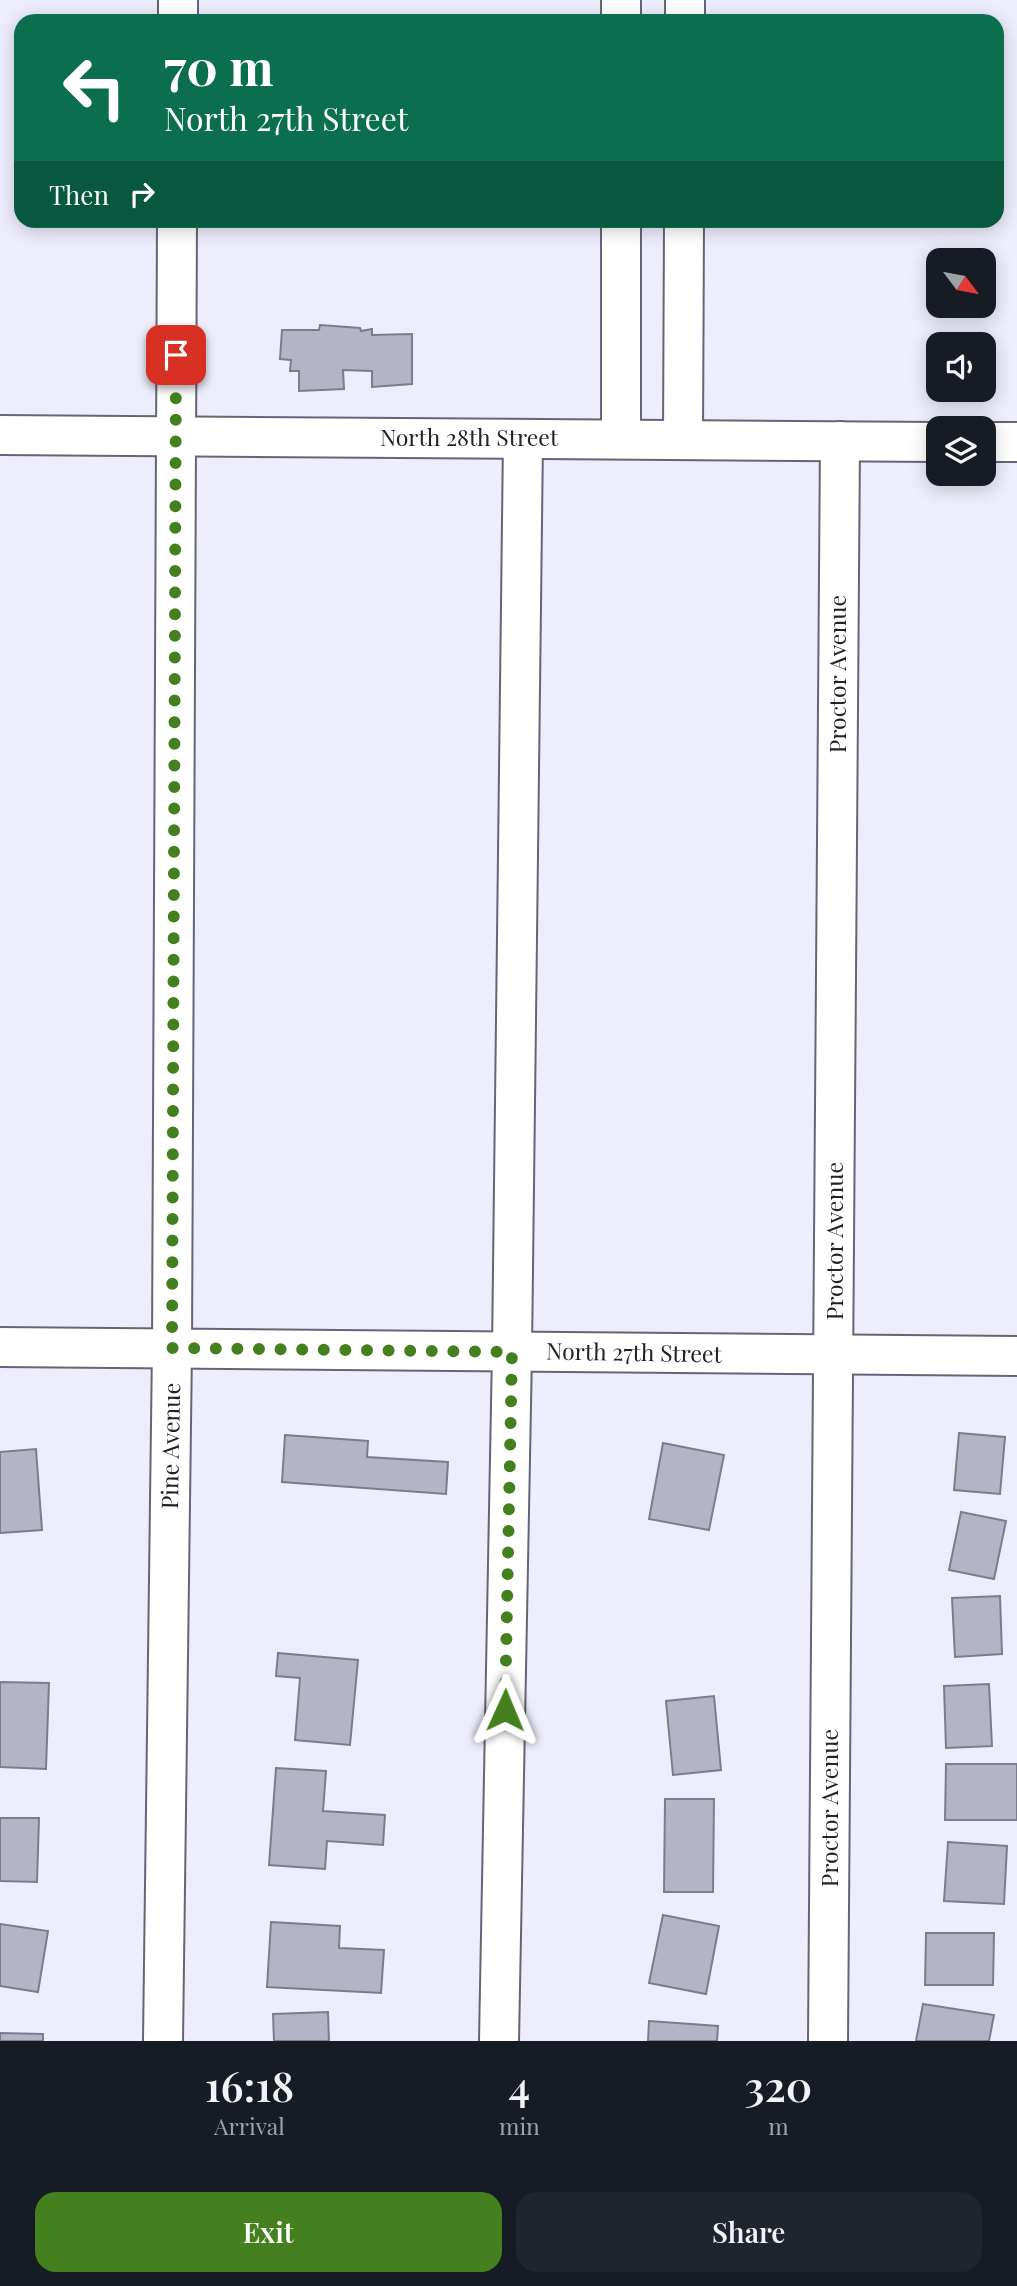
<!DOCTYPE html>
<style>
:root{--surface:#171b24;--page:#20242c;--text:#f1f3f6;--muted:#9ea1a6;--accent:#44811e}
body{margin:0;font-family:"Playfair Display",serif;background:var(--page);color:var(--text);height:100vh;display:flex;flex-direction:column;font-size:26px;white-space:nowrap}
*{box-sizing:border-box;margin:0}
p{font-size:23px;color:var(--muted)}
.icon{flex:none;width:38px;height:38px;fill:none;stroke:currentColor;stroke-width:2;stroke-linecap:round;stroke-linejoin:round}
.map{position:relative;height:2041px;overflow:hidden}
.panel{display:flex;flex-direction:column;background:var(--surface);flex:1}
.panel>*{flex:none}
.top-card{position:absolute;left:14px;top:14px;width:990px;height:214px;border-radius:21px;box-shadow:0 4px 18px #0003;background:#0b6e4f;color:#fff;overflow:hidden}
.needle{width:46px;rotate:122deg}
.fabs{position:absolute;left:926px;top:248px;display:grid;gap:14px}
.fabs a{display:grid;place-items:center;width:70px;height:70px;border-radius:14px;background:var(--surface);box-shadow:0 4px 18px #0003;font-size:35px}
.pin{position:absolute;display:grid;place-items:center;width:60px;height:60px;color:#fff;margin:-30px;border-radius:14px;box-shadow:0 4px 10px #0006}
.me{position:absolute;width:77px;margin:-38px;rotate:1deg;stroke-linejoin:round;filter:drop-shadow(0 0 5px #0008)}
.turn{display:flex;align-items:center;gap:24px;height:147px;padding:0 35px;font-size:32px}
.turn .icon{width:91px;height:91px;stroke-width:2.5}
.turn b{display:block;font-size:49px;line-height:60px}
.then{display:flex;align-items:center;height:66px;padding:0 35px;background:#0003;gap:14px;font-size:26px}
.eta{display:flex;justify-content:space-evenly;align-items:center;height:119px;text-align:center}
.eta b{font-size:42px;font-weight:600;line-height:49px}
.button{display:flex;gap:14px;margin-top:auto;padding:14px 35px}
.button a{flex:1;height:80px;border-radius:21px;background:var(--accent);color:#fff;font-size:28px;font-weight:600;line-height:80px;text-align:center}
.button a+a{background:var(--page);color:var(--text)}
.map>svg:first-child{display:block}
.building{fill:#b5b4c6;stroke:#7c7c8c;stroke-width:2}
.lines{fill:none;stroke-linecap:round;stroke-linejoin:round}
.minor-casing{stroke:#656575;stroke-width:42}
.minor{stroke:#fff;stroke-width:38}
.route{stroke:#44811e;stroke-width:12;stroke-dasharray:0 21.6}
.labels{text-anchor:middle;stroke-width:6;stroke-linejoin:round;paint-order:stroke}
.street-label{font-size:23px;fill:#222229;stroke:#fff}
</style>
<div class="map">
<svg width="1017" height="2041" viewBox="0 0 1017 2041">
<rect width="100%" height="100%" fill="#ededfc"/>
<!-- building -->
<g class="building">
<polygon points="320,325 360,328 361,331 372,329 372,335 412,334 412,384 372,387 372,371 343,370 344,389 299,391 299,371 290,371 291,360 280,359 282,330 319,330"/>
<polygon points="959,1433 1005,1437 1000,1494 954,1490"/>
<polygon points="285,1435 368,1441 367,1457 448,1462 446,1494 282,1482"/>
<polygon points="663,1443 724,1455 709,1530 649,1519"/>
<polygon points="36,1449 42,1530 0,1533 0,1452"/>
<polygon points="961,1512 1006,1521 994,1579 949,1570"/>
<polygon points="1000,1596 1002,1654 955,1657 952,1598"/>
<polygon points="278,1653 358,1660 350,1745 295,1740 300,1678 276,1676"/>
<polygon points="0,1682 49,1683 46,1769 0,1767"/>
<polygon points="989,1684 992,1746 946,1748 944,1686"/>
<polygon points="714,1696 721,1770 673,1775 666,1701"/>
<polygon points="946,1764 1017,1764 1017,1820 945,1820"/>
<polygon points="276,1768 326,1771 323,1811 385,1815 383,1845 327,1841 325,1869 269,1865"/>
<polygon points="665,1799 714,1799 713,1892 664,1892"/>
<polygon points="0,1818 39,1818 37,1882 0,1881"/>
<polygon points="948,1842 1007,1846 1004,1904 944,1901"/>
<polygon points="663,1915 719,1926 706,1994 649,1983"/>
<polygon points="271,1922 340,1926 339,1948 384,1950 381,1993 267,1987"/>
<polygon points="0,1924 48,1931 38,1992 0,1986"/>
<polygon points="926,1933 994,1933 993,1985 925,1985"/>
<polygon points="923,2004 994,2015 989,2041 916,2041"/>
<polygon points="328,2012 329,2041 274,2041 273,2014"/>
<polygon points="649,2021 718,2026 717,2041 648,2041"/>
<polygon points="0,2033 43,2034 43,2041 0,2041"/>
</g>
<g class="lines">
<defs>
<g id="minor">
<polyline points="178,21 178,0"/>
<polyline points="621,21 621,0"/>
<polyline points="685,21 685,0"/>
<polyline points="0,435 938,442"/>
<polyline points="621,439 621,220"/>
<polyline points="683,440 684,220"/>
<polyline points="984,442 1017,442"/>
<polyline points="0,1347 1017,1356"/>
<polyline points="163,2041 172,1348 177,220"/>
<polyline points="499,2041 512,1352 523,439"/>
<polyline points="828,2041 840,441"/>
</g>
</defs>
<!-- minor casing -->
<use href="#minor" class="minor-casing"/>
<!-- minor -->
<use href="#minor" class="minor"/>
</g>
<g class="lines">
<!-- route -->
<polyline class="route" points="176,355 172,1348 512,1352 505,1710"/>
</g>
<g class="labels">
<!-- street labels -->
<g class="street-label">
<text x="469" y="446">North 28th Street</text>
<text transform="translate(838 674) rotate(-90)" y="8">Proctor Avenue</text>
<text transform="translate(835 1241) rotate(-90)" y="8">Proctor Avenue</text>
<text transform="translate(634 1353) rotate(1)" y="8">North 27th Street</text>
<text transform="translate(171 1446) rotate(-89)" y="8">Pine Avenue</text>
<text transform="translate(830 1808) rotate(-90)" y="8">Proctor Avenue</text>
</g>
</g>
</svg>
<div class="fabs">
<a><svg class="needle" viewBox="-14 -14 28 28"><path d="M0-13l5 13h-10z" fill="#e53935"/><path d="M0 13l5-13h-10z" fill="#9ea1a6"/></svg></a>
<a><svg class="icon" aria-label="sound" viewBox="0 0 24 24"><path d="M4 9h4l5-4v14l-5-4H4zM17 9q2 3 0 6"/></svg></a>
<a><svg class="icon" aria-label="layers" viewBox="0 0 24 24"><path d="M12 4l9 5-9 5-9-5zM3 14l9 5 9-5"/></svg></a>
</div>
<div class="pin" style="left:176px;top:355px;background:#d93025"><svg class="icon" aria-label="arrive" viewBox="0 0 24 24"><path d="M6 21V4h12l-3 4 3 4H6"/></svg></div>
<svg class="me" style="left:505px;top:1710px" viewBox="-20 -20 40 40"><path d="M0-17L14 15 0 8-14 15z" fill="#44811e" stroke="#fff" stroke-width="4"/></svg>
<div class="top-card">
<div class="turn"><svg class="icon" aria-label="left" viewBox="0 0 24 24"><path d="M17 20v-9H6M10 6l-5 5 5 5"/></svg><div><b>70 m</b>North 27th Street</div></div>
<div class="then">Then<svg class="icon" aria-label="right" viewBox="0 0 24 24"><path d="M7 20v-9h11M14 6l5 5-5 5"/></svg></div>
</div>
</div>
<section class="panel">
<div class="eta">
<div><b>16:18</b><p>Arrival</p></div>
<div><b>4</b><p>min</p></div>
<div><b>320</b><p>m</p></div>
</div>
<div class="button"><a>Exit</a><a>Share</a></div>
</section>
